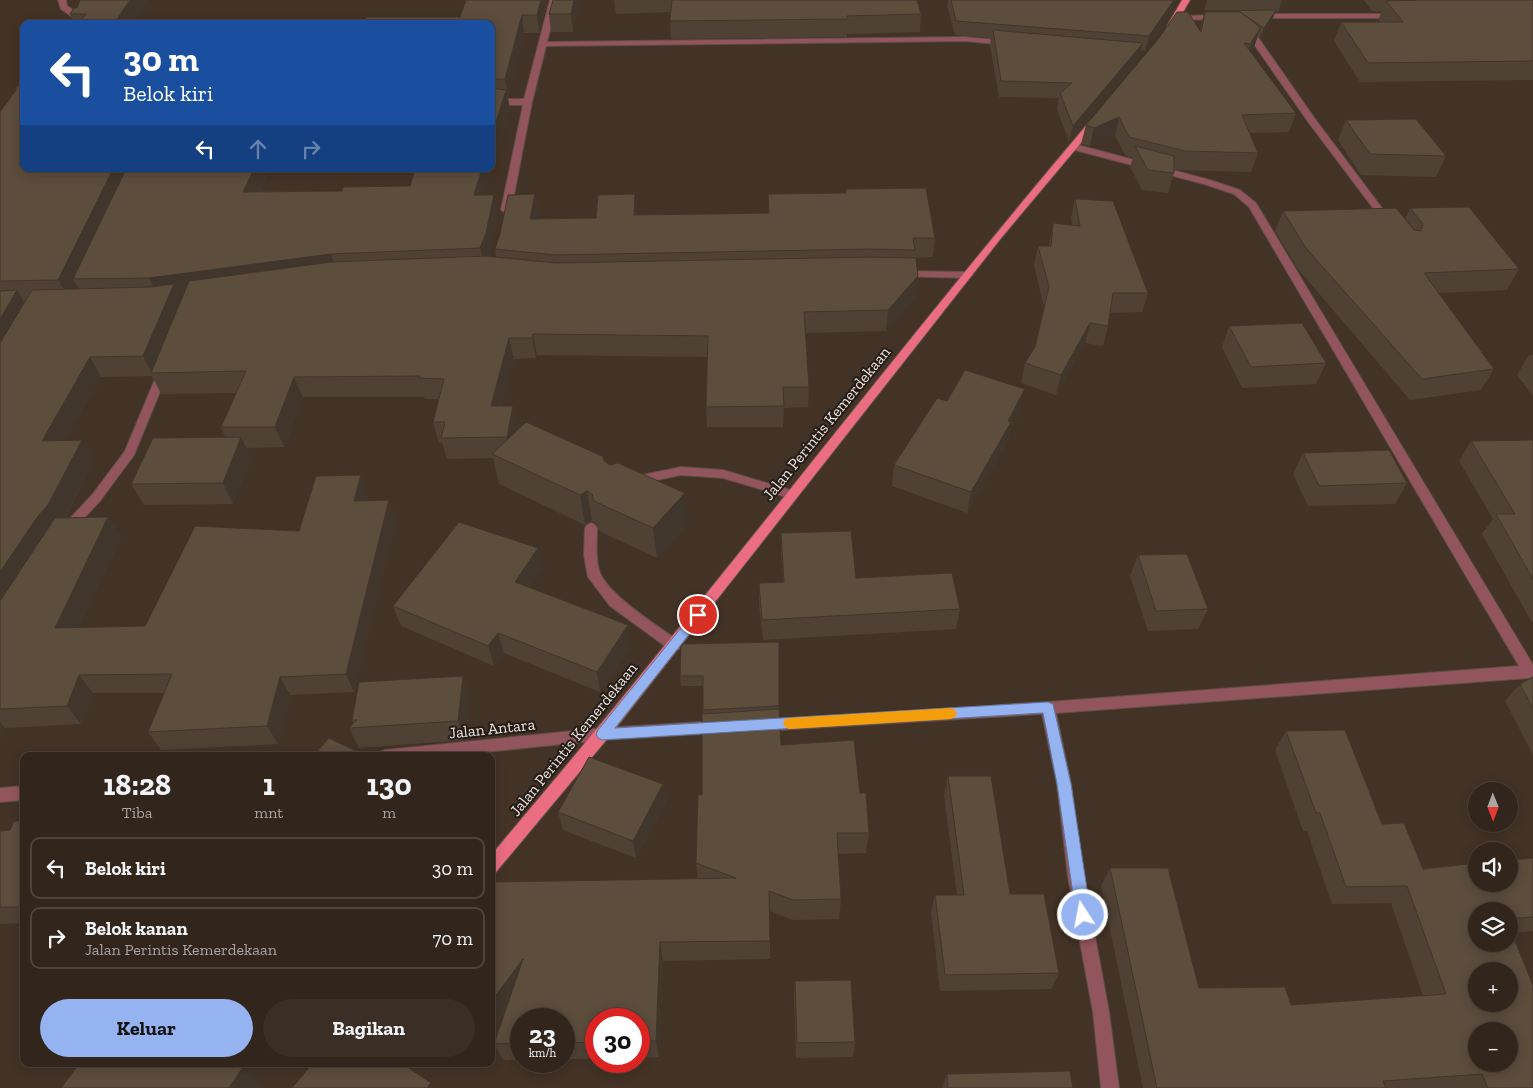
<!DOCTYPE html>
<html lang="id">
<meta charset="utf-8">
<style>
:root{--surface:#32261c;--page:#3a2e25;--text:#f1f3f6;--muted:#a8a5a3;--line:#4d433b;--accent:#95b2f1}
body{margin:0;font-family:"Zilla Slab",serif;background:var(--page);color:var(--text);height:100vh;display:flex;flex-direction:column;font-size:19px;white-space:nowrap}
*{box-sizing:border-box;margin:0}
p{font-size:16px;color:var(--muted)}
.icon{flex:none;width:28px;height:28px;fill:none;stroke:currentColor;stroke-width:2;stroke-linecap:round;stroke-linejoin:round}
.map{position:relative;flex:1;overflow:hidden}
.panel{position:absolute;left:20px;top:752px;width:475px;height:315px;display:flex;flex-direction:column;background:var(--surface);border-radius:10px;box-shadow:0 2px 12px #0003,0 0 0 1px var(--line)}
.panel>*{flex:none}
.banner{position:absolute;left:20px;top:20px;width:475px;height:152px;border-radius:10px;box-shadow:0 2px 12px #0003,0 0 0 1px var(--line);background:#1a4fa0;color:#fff;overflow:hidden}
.needle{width:32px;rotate:179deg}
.tools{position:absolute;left:1468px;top:782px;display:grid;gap:10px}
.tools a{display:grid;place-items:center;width:50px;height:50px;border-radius:50%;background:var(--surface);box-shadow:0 2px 12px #0003,0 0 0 1px var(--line);font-size:25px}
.speed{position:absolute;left:510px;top:1008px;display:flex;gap:10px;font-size:25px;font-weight:700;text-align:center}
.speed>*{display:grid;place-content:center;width:65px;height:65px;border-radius:50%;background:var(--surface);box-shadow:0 2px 12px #0003,0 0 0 1px var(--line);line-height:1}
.speed small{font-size:12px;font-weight:400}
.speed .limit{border:8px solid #d22;background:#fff;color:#111}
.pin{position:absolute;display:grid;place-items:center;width:42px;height:42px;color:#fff;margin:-21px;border:2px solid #fff;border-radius:50%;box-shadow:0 1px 5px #0007}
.me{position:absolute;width:55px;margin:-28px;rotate:349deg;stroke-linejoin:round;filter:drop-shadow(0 0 4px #0008)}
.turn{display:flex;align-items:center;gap:18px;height:105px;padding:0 20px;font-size:22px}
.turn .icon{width:65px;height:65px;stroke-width:2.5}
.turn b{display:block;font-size:35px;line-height:42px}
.lanes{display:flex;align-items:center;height:48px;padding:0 20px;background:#0003;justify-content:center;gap:25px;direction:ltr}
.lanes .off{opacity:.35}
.eta{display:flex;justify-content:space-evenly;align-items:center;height:85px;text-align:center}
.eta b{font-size:30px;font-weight:700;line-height:35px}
.action{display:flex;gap:10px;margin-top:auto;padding:10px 20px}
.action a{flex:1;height:58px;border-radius:30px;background:var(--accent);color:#111;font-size:20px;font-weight:700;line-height:58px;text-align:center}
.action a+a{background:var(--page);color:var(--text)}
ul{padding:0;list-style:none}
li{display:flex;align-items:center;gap:15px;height:62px;margin:0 10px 8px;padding:0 10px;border:2px solid var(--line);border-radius:10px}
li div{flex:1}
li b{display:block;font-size:19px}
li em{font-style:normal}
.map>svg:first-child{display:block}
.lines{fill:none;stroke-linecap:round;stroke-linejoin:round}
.lane-casing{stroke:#5e4f43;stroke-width:2}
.street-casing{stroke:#5e4f43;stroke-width:2}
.primary-casing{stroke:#5e4f43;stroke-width:2}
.lane{fill:#93555d;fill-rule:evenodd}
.street{fill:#93555d;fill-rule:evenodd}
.primary{fill:#ea6d82;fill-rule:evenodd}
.wall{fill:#4f4234;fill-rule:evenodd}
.shaded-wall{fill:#40362b}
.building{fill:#5c4d3d;stroke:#40362b;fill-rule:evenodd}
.route{fill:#95b2f1;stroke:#61749d}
.slow{fill:#f59e0b}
.labels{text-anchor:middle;stroke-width:4;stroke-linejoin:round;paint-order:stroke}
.street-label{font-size:16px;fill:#eee4dc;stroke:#241c17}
</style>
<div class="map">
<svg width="1533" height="1088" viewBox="0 0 1533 1088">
<rect width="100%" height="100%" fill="#433326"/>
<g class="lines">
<defs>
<g id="lane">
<polygon points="681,467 723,470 797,492 799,495 793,499 723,478 681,475 633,485 627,481 633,477"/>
<path d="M591 523 595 525 597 528C597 542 595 557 599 570 605 593 659 627 679 641L681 645 679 649 674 650 669 649 610 606 588 577 584 555 585 528 587 525Z"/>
</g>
<g id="street">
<polygon points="58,0 66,0 67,6 85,18 84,24 76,24 78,21 61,9"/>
<polygon points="550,0 558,0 547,42 965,37 1007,41 1011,43 1007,45 965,41 546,46 532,102 511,210 506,213 501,210 523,105 491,105 491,99 524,99"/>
<polygon points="1254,14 1397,14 1401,16 1397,18 1257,18 1253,16"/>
<polygon points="1220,15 1223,15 1223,19 1177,20 1173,18 1177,16"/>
<polygon points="1242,28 1248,28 1257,36 1315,119 1391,220 1391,224 1385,224 1309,123 1251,40 1242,32"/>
<polygon points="1074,144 1210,180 1240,190 1256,203 1533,665 1533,677 1529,678 1056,713 1071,784 1084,877 1109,1012 1119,1088 1101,1088 1093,1012 1068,877 1057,784 1042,714 762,731 757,729 755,725 757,721 1048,702 1519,666 1249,207 1234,194 1204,184 1071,149 1071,145"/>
<polygon points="900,271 968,272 973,275 968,278 896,276 895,274"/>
<polygon points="163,368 168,372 134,455 100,501 70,533 62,533 60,530 62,527 92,495 125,451 158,372"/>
<polygon points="717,721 722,723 724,727 722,731 717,733 603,740 445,756 378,756 380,752 385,750 603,728"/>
<polygon points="24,786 24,800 0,802 0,788"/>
</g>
<g id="primary">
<polygon points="1182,0 1190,0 1174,28 1168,28 1167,26"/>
<path d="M1093 120 1096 121V125L1002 237 608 738 496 872 491 874V855C696 615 886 362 1090 121Z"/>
</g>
</defs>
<!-- lane casing -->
<use href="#lane" class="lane-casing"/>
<!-- street casing -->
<use href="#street" class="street-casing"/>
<!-- primary casing -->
<use href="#primary" class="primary-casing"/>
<!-- lane -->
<use href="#lane" class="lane"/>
<!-- street -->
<use href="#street" class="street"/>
<!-- primary -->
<use href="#primary" class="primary"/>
</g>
<!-- wall -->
<g class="wall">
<path d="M548 0 539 33H524L508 97 510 109 484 195 498 214 489 257H496L495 249 535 194 538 213 537 219 596 218 637 215 768 213V194L845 193 846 189 935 238 933 257 914 258 918 276 916 296 886 331 805 333 809 387 808 407 784 408 783 427H707L706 407 707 357 537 355 536 358 514 359 501 406H513L518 426 517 431 604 457 605 462 688 523 657 558 599 531 597 524 592 521 585 525 499 484 493 458 447 459 442 443H439L433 422 439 399H425L424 397H303L284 447 246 448 251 458 233 504 144 505 131 484 225 437 221 427 236 393 161 394 152 376 101 377 65 440 94 460 65 518 108 517 121 537 78 628 145 626 299 531 368 495 367 500 396 519 354 692 290 695 278 744 161 750 148 732 164 693H93L81 724 5 728 0 739V111L24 169H270L260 191H342L410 186 491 169V24L460 17ZM76 284 79 289H74ZM179 294H184L181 300Z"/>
<polygon points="553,0 579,0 573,32 551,32 549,14"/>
<polygon points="614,0 917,0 921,14 920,32 847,34 847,37 671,39 670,21 671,12 616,14"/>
<polygon points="948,0 951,0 1172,13 1145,51 1141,50 1139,58 1069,142 1057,109 1059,98 999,97 990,45 991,38 955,35 947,6"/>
<polygon points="1207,0 1286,0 1278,12 1275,12 1272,20 1260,38 1258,36 1254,47 1251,52 1296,113 1289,132 1250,133 1258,153 1251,172 1179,170 1174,169 1174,173 1168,193 1142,190 1130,167 1133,158 1125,155 1115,136 1090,146 1081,144 1086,125 1200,31"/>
<polygon points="1364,0 1533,0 1533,80 1360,82 1334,41 1341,22 1380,22 1378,19 1382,12 1372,11"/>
<polygon points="77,8 133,24 74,24 70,14"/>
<polygon points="1346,120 1446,156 1436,177 1361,175 1338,140"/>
<polygon points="1075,199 1148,293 1142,312 1110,313 1108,326 1103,346 1085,343 1056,395 1021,383 1025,363 1035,347 1044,306 1034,266 1038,246 1049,246 1053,223 1072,225 1071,218"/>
<polygon points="1410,208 1519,269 1507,290 1438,293 1494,369 1481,390 1410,400 1298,269 1275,231 1283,211 1405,219"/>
<polygon points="1229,326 1326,363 1316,384 1242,388 1222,347"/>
<polygon points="1533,354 1533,396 1517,375 1529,355"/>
<polygon points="947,401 1020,410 1009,432 1007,443 967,513 892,486 894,465"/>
<polygon points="1533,440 1533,621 1531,621 1482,534 1493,519 1459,461 1471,441"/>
<polygon points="1303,453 1407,483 1395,504 1308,506 1293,474"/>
<polygon points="781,533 856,578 960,609 956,629 763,640 759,604 759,583 783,582 781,554"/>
<polygon points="1138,555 1208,609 1198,629 1148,631 1130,576"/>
<polygon points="543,569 530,587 628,625 631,645 600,692 504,653 494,666 401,626 393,606"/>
<polygon points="779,642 779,709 781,745 860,793 869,833 866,853 838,854 841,899 839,919 793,920 770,911 770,959 663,961 659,1057 639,1058 639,1019 596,1019 596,1059 564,1059 564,1019 521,1019 521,1060 503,1060 494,1044 505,1012 491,1030 491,882 698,879 696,863 702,795 703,686 681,686 680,676"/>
<polygon points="463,676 470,696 465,740 359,748 349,728 353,723 352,720"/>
<polygon points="1533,677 1533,755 1505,701 1520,684"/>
<path d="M1286 731 1382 824 1423 869 1533 858V931L1512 933 1533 1088H1143L1101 886 1110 868 1199 988 1291 1005 1423 996 1391 903 1332 904 1307 831H1303L1275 750ZM1509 911V944H1476Z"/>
<polygon points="948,776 1010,894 1059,973 1051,989 940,991 931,912 935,895 957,895 944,795"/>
<polygon points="663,784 666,802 636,858 563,830 558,812"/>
<polygon points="24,821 24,923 0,924 0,831 10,830"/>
<polygon points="795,981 855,1042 853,1057 796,1058 794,996"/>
<polygon points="947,1074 1073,1088 942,1088"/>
</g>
<!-- shaded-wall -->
<g class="shaded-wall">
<polygon points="130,0 148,0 133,24 114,24"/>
<polygon points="541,0 548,0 539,33 537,15"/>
<polygon points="574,0 579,0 573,32 571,14"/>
<polygon points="1174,0 1175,0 1172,13 1145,51 1149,36"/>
<polygon points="1282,0 1286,0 1278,12"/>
<polygon points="1276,10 1272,20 1260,38 1264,28"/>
<polygon points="522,15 524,33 508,97 505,79"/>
<polygon points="1260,29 1254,47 1244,62 1250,44"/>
<polygon points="1143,43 1139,58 1069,142 1073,126"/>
<polygon points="506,90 510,109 478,215 474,195 482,169 491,169 491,139"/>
<polygon points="1119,117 1115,136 1090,146 1094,128"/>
<polygon points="113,169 131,169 73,279 76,284 69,299 58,280"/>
<polygon points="254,169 270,169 250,211 243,192"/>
<polygon points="535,194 538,213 534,238 530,219"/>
<polygon points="635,194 637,213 636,234 634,215"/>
<polygon points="494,195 498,214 490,252 485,267 480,248"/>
<polygon points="331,254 338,273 179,294 183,303 152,373 143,356 159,297 149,278"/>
<polygon points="918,276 916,296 886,331 888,310"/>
<polygon points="17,290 29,310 0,359 0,319"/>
<polygon points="1090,323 1085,343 1056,395 1061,375"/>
<polygon points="533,334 537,355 536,358 532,338"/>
<polygon points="509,338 514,359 495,427 491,406"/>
<polygon points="90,357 101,377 54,460 42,441"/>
<polygon points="294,377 303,397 284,447 275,427"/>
<polygon points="1025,389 1020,410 1009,432 1007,443 967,513 971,492"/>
<polygon points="513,406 518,426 512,458 507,437"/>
<polygon points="241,437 251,458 233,504 223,483"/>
<polygon points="82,440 94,460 61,525 0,615 0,572"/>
<polygon points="361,475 368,495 362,520 354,501"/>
<polygon points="587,491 592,521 585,525 580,495"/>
<polygon points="685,493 688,523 657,558 653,528"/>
<polygon points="389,500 396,519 354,692 346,674"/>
<polygon points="108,517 121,537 69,647 55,628"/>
<polygon points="538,548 543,569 520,602 515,582"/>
<polygon points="628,625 631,645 600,692 597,672"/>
<polygon points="498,633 504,653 494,666 488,646"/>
<polygon points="79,675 93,693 81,724 67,706"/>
<polygon points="463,676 470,696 465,740 458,721"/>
<polygon points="280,677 290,695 278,744 267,726"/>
<polygon points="0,722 5,728 0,739"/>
<polygon points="663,784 666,802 636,858 633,841"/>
<polygon points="660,942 663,961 659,1057 656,1041"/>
<polygon points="523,959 530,977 491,1030 491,1002"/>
<polygon points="243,1067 262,1085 260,1088 229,1088"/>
<polygon points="431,1083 435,1088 427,1088"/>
</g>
<!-- building -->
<g class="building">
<polygon points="80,0 130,0 114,24 78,24 86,14 70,14 74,8 77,8"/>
<polygon points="466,0 541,0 537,15 522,15 505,79 491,79 491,24 363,24 366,17 460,17"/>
<polygon points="553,0 574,0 571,14 549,14"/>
<polygon points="672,0 917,0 921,14 847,16 847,19 670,21"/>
<polygon points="951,0 1174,0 1149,36 956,21"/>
<polygon points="1423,0 1533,0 1533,61 1368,63 1341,22 1403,22 1386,1"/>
<polygon points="1276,10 1264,28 1240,12 1205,12 1205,11"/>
<polygon points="1177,12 1188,12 1201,32 1205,12 1240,12 1255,23 1260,29 1250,44 1244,43 1296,113 1242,115 1258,153 1185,151 1129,137 1119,117 1094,128 1086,125 1159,38"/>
<polygon points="993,30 1143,43 1073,126 1060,93 1072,83 1001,81"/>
<polygon points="16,86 24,86 24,169 113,169 58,280 0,281 0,112 16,90"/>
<polygon points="491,88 506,90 491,139"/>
<polygon points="1416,119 1446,156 1370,154 1346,120"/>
<polygon points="1135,146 1174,156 1174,173 1148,170"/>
<polygon points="126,169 254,169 243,192 342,191 343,187 410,186 415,169 482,169 474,195 494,195 486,233 480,248 331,254 149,278 73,279"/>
<polygon points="926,188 935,238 913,238 915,250 870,249 556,255 495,249 500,234 508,195 535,194 530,219 596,218 598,195 635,194 634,215 708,214 769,213 768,194 846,193 846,189"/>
<polygon points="1075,199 1113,201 1148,293 1113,293 1108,326 1090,323 1061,375 1025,363 1035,347 1049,287 1038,246 1051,246 1053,223 1080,226"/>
<polygon points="1469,207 1519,269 1424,273 1494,369 1422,379 1306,248 1283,211 1396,208 1414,230 1421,231 1423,224 1410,208"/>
<polygon points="486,256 556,263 871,257 916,258 918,276 888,310 804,312 809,387 783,387 784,406 706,407 708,336 533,334 532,338 509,338 491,406 513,406 507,437 441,438 445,422 433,422 444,379 419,378 420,376 294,377 275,427 221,427 246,371 151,373 189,281 331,262"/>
<polygon points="174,284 143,356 90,357 42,441 82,440 48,505 38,516 0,572 0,343 32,290 150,287"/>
<polygon points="17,290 0,319 0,291"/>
<polygon points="1302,323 1326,363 1251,367 1229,326"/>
<polygon points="1533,354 1533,359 1529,355"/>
<polygon points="965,370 1025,389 1008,421 1011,422 971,492 894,465 937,398 947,401"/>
<polygon points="526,422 604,457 603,460 610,465 618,463 685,493 653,528 594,501 592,494 587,491 580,495 492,454"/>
<polygon points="241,437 223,483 131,484 153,438"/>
<polygon points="1533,440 1533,579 1496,514 1515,514 1471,441"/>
<polygon points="1389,450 1407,483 1319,486 1303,453"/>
<polygon points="361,475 354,501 389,500 346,674 280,677 267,726 148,732 172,674 79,675 67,706 0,709 0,601 55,518 108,517 55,628 145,626 195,526 299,531 316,476"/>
<polygon points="459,522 538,548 515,582 628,625 597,672 498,633 488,646 393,606"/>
<polygon points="851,531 856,578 952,573 960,609 762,620 759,583 784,582 781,533"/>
<polygon points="1187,554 1208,609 1156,611 1138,555"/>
<polygon points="779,642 779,706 703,710 703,676 680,676 681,644"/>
<polygon points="463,676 458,721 349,728 357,720 352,720 359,682"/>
<polygon points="1533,677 1533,709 1520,684"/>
<polygon points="779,709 781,745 854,740 860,793 866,793 869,833 837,833 841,899 793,900 769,891 770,941 660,942 656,1041 639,1041 639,1019 596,1019 596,1042 564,1043 564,1019 521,1019 521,1043 494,1044 523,959 491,1002 491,882 736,878 696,863 698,794 702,795 702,714"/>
<path d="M1345 730 1382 824 1404 823 1423 869 1476 863V884H1509V860L1533 858V917L1509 919V911H1476V944H1509V926L1533 985V1088H1488L1482 1074 1383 1081 1386 1088H1157L1110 868H1168L1199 988 1285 987 1291 1005 1446 994 1407 886 1346 887 1320 813H1316L1286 731ZM1476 971H1509V1004H1476ZM1476 1031H1509V1064H1476Z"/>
<polygon points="329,738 366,756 313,756"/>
<polygon points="589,757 663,784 633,841 558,812"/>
<polygon points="948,776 991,776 1010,894 1044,894 1059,973 945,975 935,895 964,895"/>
<polygon points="14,821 24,821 24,907 0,907 0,831 10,830"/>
<polygon points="851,980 855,1042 797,1043 795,981"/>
<polygon points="79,1064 238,1064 243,1067 229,1088 61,1088"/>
<polygon points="312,1064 403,1064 431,1083 427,1088 292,1088"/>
<polygon points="1070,1071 1073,1088 948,1088 947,1074"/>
</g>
<!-- route -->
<polygon class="route" points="698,610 702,612 704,615 702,618 615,728 1048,702 1053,704 1071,784 1091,915 1088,920 1083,922 1078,920 1076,915 1057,784 1043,713 602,740 598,738 596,734 598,730 694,612"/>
<!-- slow -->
<polygon class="slow" points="951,708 955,710 957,713 955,717 951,719 789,729 785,727 783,723 785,719 789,718"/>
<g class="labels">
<!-- street labels -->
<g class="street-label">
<text transform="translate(826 423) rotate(-51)" y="6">Jalan Perintis Kemerdekaan</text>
<text transform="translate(492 728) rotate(-6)" y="6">Jalan Antara</text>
<text transform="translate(573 739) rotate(-51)" y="6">Jalan Perintis Kemerdekaan</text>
</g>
</g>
</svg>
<div class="tools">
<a><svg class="needle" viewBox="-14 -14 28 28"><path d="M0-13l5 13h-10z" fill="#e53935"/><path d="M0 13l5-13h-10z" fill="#a8a5a3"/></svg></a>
<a><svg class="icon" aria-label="sound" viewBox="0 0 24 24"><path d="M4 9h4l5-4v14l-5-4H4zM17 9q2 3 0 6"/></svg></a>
<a><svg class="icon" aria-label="layers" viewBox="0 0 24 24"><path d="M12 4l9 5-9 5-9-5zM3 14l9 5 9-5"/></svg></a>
<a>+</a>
<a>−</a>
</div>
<div class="speed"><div>23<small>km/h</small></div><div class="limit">30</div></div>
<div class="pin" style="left:698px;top:615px;background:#d93025"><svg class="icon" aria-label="arrive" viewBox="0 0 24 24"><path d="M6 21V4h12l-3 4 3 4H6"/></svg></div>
<svg class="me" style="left:1083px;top:915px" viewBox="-20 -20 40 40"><circle r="17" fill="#95b2f1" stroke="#fff" stroke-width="3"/><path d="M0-11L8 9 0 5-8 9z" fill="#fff"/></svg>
<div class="banner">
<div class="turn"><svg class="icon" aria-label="left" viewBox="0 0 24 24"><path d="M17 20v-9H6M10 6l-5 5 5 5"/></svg><div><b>30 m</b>Belok kiri</div></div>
<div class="lanes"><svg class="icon" aria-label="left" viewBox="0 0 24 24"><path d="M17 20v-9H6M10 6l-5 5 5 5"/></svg><svg class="icon off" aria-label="ahead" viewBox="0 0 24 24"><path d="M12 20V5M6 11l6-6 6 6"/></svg><svg class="icon off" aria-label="right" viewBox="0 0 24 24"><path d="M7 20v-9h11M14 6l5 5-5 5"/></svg></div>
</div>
<section class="panel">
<div class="eta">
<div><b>18:28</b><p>Tiba</p></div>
<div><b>1</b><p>mnt</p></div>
<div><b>130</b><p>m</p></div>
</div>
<ul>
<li><svg class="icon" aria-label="left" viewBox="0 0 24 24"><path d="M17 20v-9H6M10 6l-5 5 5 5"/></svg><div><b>Belok kiri</b></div><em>30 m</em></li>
<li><svg class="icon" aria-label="right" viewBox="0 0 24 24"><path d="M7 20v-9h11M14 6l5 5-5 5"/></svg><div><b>Belok kanan</b><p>Jalan Perintis Kemerdekaan</p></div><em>70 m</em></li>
</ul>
<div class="action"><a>Keluar</a><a>Bagikan</a></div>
</section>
</div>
